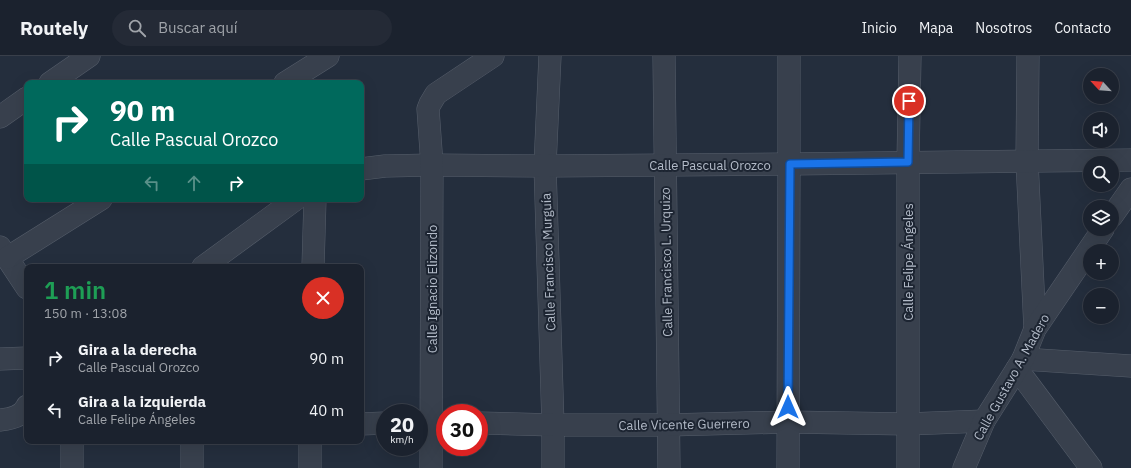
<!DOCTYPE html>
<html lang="es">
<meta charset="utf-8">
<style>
:root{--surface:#1b222e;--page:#242a36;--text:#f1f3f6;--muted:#a0a4aa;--line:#393f4a}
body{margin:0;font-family:"IBM Plex Sans",sans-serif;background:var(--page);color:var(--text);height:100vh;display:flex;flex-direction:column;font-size:15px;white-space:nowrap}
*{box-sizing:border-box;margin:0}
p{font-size:13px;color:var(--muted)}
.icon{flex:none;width:22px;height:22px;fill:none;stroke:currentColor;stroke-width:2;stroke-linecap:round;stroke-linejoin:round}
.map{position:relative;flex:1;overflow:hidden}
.details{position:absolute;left:24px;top:208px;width:340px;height:180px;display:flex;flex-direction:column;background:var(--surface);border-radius:8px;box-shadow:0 4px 16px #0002,0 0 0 1px var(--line)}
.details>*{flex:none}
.banner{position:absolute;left:24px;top:24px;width:340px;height:122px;border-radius:8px;box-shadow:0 4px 16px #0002,0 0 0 1px var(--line);background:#00695c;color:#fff;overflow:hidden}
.needle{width:26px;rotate:296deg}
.fabs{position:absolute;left:1083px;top:12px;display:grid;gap:8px}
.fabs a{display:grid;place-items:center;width:36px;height:36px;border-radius:50%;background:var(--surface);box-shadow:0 4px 16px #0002,0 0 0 1px var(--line);font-size:20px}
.speed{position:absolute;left:376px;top:348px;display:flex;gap:8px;font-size:20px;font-weight:700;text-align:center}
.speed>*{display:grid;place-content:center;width:52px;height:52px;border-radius:50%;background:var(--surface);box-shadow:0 4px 16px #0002,0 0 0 1px var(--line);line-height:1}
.speed small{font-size:10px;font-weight:400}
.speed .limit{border:6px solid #d22;background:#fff;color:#111}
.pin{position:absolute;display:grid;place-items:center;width:34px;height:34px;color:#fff;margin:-17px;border:2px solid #fff;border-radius:50%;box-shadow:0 1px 4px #0007}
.me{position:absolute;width:44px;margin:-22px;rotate:0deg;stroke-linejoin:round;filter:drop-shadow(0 0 3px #0008)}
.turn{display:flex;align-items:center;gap:14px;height:84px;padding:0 20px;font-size:18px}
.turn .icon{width:52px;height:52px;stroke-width:2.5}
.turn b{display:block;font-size:28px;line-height:34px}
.lanes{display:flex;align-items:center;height:38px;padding:0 20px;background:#0003;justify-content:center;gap:20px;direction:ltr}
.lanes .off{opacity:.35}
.round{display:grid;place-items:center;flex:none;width:42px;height:42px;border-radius:21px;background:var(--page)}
.head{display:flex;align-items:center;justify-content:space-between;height:68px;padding:0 20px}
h1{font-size:24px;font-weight:600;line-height:30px;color:#1e9e55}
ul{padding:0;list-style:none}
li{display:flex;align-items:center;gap:12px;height:52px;padding:0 20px}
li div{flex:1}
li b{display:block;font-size:15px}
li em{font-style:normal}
header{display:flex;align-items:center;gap:24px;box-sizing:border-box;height:56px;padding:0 20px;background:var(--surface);border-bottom:1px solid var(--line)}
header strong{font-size:19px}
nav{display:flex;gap:22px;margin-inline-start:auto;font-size:14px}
.search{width:280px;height:36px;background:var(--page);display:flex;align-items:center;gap:10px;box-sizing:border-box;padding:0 14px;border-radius:22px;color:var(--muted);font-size:15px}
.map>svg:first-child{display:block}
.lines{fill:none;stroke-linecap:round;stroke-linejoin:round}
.minor-casing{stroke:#565e6b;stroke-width:23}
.minor{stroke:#38404d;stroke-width:22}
.route-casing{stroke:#114b97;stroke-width:10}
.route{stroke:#1a73e8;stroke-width:7}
.labels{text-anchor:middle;stroke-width:4;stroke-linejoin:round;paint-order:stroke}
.street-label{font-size:13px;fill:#b3bbc8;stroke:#1d2532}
</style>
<header>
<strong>Routely</strong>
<div class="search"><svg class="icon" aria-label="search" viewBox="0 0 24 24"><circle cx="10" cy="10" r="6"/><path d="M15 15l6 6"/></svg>Buscar aquí</div>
<nav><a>Inicio</a><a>Mapa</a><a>Nosotros</a><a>Contacto</a></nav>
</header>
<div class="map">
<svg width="1131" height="412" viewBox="0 0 1131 412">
<rect width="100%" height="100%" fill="#242e3d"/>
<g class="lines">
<defs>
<g id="minor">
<polyline points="550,0 545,110 553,369 553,412"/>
<polyline points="664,0 669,412"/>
<polyline points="1028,0 1027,105 1035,273"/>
<polyline points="50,27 89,0"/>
<polyline points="285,27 328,0"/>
<polyline points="0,61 27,42"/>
<polyline points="361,113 385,110 432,109 545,110 789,108 1131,104"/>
<polyline points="1112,160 1131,133"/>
<polyline points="0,191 27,232"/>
<polyline points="7,202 101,143"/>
<polyline points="203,211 296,143"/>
<polyline points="313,211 315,143"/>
<polyline points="0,303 27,302"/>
<polyline points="1023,303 1131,310"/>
<polyline points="1017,313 1091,412"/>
<path d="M0 364C11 363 23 360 27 350"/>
<polyline points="479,367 553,369 668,369 788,366 908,368 984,365"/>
<polyline points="361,368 385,367"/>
<polyline points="72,385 72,412"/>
<polyline points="192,385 192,412"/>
<polyline points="310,385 310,412"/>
<polyline points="431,412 432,109 428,53 430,48 436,38 493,0"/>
<polyline points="788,412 789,108 789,0"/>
<polyline points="908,412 908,106 910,0"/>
<polyline points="964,412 984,365 1023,303 1035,273 1103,173"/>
</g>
</defs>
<!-- minor casing -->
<use href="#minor" class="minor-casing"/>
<!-- minor -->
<use href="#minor" class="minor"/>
</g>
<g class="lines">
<defs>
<polyline id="route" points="788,351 790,108 908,106 909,45"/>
</defs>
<!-- route casing -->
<use href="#route" class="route-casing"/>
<!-- route -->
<use href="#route" class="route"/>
</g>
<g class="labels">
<!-- street labels -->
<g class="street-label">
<text x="710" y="114">Calle Pascual Orozco</text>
<text transform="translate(548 206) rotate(-92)" y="5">Calle Francisco Murguía</text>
<text transform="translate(666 206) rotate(-91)" y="5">Calle Francisco L. Urquizo</text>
<text transform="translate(908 206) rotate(-90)" y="5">Calle Felipe Ángeles</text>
<text transform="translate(432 233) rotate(-90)" y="5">Calle Ignacio Elizondo</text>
<text transform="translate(1011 321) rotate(-61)" y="5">Calle Gustavo A. Madero</text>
<text transform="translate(684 368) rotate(-1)" y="5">Calle Vicente Guerrero</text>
</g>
</g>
</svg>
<div class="fabs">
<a><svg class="needle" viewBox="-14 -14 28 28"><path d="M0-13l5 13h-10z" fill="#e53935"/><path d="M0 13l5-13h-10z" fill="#a0a4aa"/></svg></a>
<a><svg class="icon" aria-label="sound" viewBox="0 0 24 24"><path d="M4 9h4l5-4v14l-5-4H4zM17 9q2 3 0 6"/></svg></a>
<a><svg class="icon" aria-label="search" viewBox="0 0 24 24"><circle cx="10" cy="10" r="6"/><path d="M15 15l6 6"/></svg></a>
<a><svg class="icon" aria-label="layers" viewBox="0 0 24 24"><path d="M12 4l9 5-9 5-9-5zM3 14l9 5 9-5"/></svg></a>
<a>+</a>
<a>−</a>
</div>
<div class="speed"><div>20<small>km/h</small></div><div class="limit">30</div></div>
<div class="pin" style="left:909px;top:45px;background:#d93025"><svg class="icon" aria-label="arrive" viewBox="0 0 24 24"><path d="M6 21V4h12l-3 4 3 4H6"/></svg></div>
<svg class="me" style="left:788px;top:351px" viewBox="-20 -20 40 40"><path d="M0-17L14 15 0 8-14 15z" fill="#1a73e8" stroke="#fff" stroke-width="4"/></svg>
<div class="banner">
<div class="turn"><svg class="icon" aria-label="right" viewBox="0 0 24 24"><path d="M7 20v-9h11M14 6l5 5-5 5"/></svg><div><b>90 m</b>Calle Pascual Orozco</div></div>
<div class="lanes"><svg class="icon off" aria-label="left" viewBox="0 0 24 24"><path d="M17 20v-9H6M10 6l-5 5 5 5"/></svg><svg class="icon off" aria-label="ahead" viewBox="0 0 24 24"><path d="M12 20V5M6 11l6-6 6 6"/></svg><svg class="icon" aria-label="right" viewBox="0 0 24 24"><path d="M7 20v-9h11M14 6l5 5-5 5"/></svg></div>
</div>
<section class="details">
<div class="head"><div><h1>1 min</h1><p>150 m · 13:08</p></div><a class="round" style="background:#d93025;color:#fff"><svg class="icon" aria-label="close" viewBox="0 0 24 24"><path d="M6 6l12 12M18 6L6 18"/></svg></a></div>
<ul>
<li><svg class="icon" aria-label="right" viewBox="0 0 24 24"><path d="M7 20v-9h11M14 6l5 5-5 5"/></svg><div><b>Gira a la derecha</b><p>Calle Pascual Orozco</p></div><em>90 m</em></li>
<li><svg class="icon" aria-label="left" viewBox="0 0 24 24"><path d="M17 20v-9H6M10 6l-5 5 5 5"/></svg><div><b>Gira a la izquierda</b><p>Calle Felipe Ángeles</p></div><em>40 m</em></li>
</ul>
</section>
</div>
